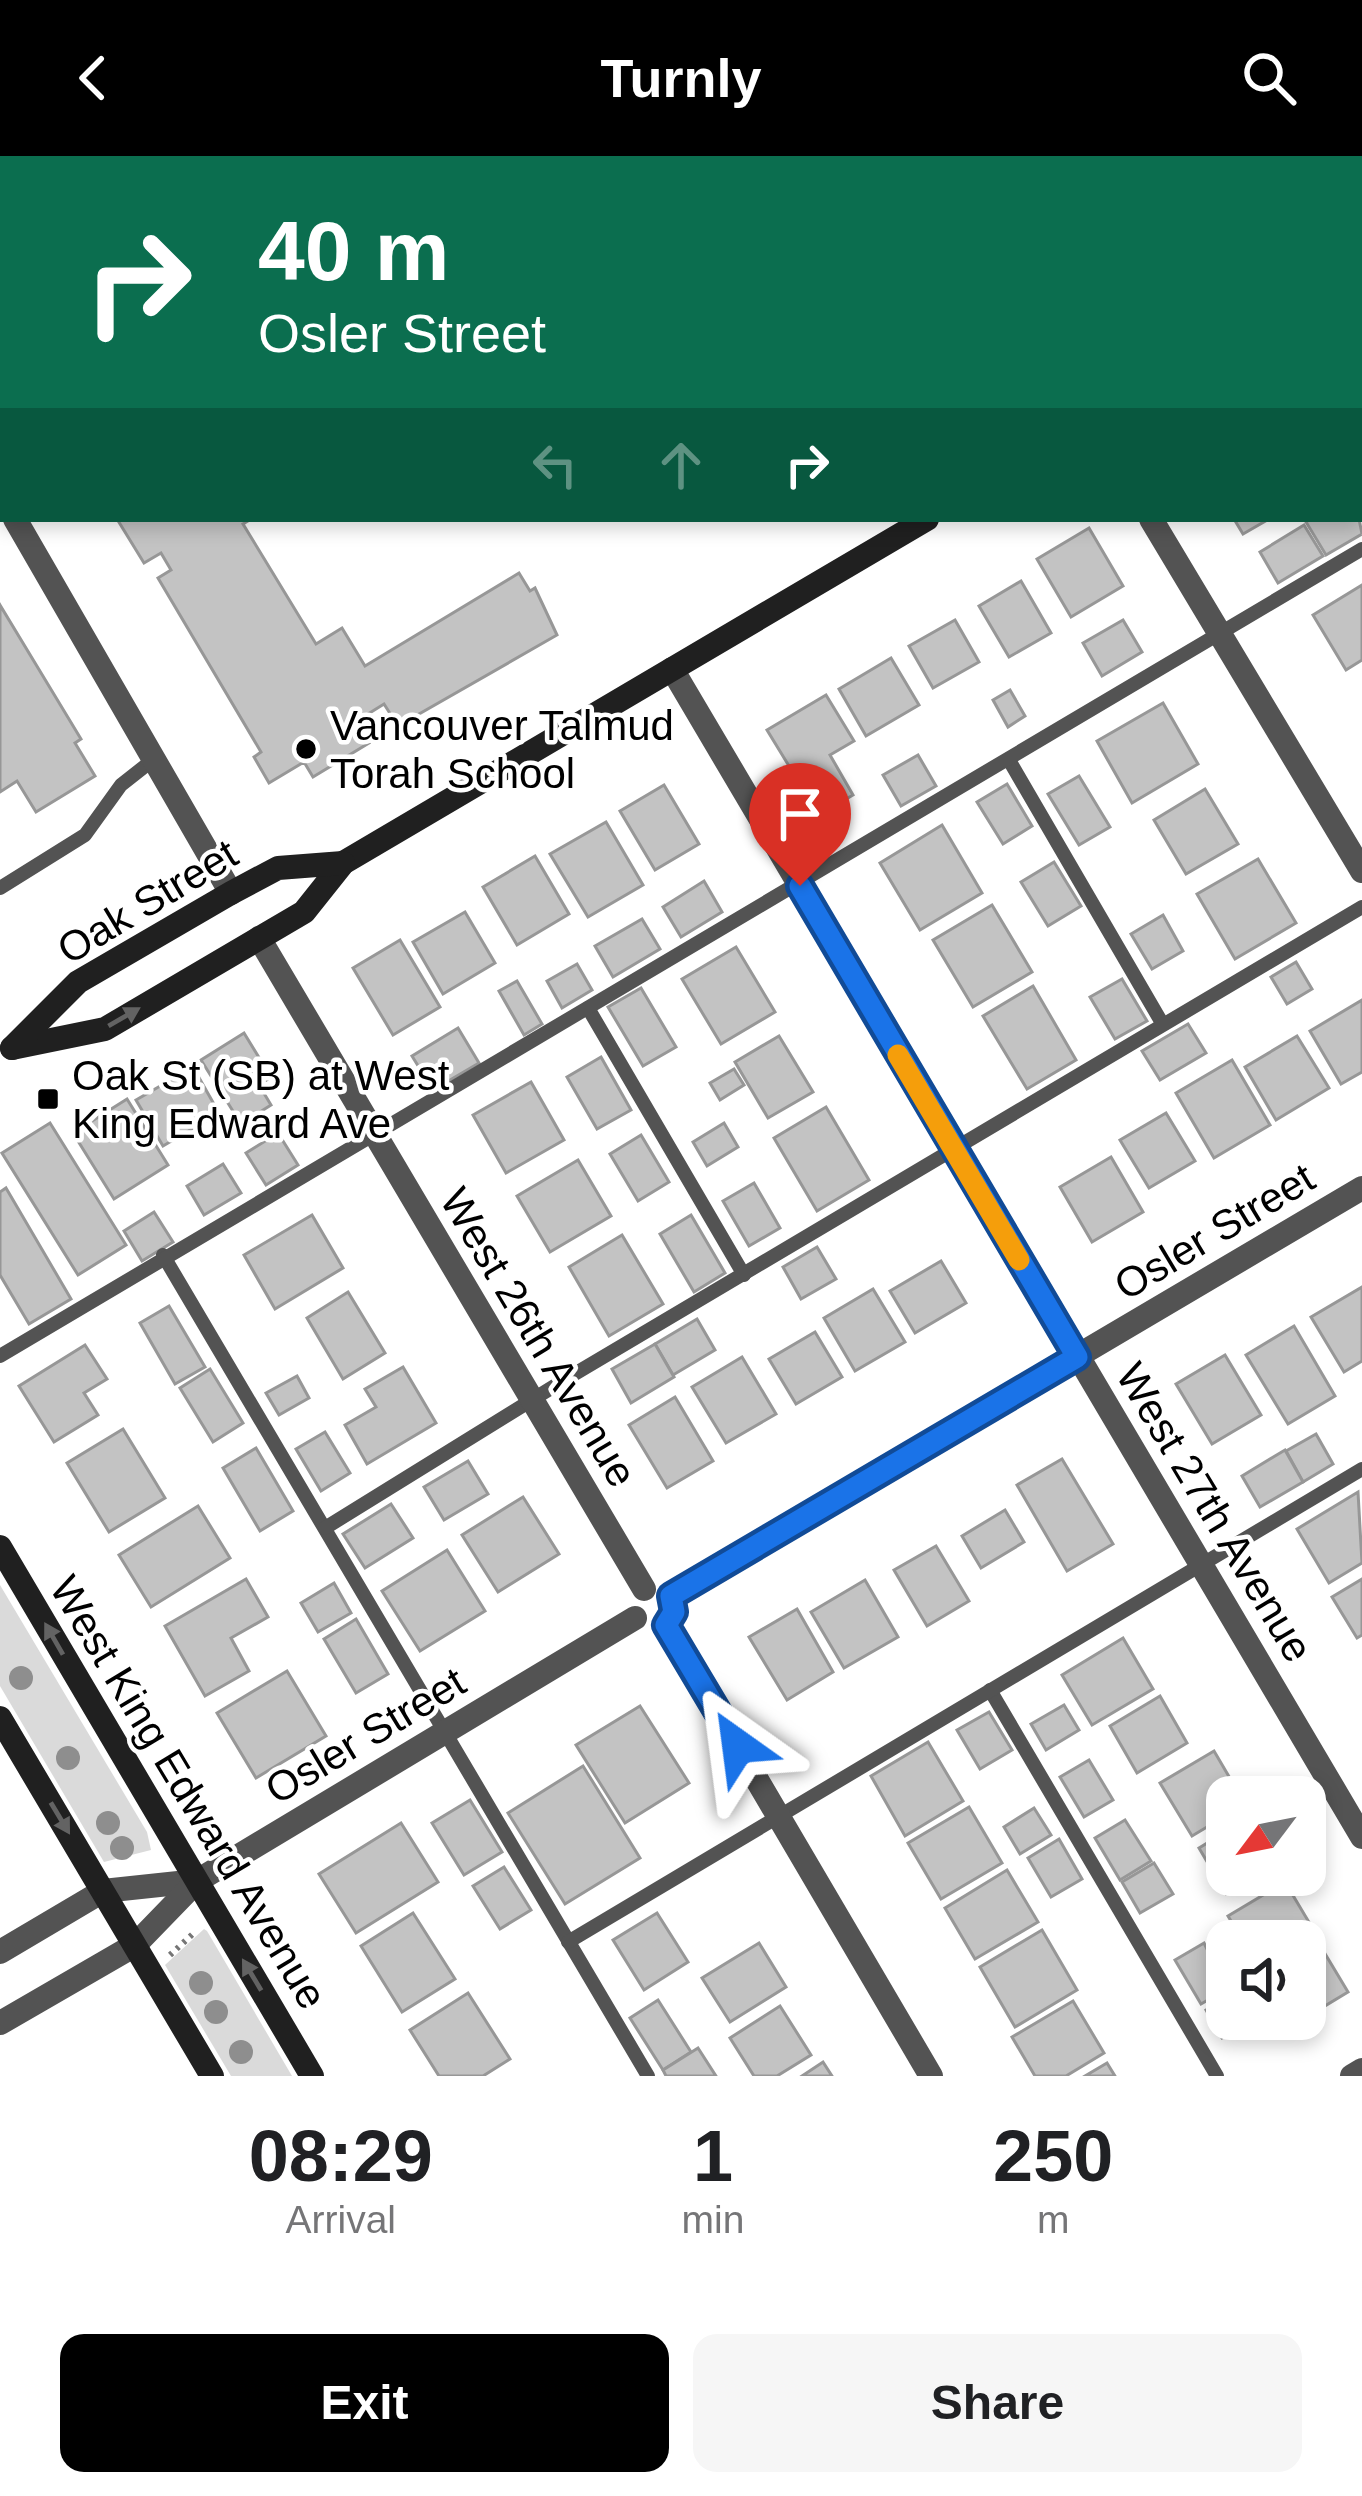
<!DOCTYPE html>
<style>
:root{--surface:#fff;--page:#f6f6f6;--text:#202124;--muted:#757577;--accent:#000}
body{margin:0;font-family:Arial,sans-serif;background:var(--page);color:var(--text);height:100vh;display:flex;flex-direction:column;font-size:45px;white-space:nowrap}
*{box-sizing:border-box;margin:0}
p{font-size:39px;color:var(--muted)}
.icon{flex:none;width:66px;height:66px;fill:none;stroke:currentColor;stroke-width:2;stroke-linecap:round;stroke-linejoin:round}
.map{position:relative;height:1920px;overflow:hidden}
.details{display:flex;flex-direction:column;background:var(--surface);flex:1}
.details>*{flex:none}
.guide{position:absolute;left:0px;top:0px;width:1362px;height:366px;box-shadow:0 6px 18px #0003;background:#0b6e4f;color:#fff;overflow:hidden}
.needle{width:78px;rotate:238deg}
.tools{position:absolute;left:1206px;top:1620px;display:grid;gap:24px}
.tools a{display:grid;place-items:center;width:120px;height:120px;border-radius:24px;background:var(--surface);box-shadow:0 6px 18px #0003;font-size:60px}
.pin{position:absolute;display:grid;place-items:center;width:102px;height:102px;color:#fff;margin:-123px -51px;border-radius:50% 50% 50% 0;rotate:-45deg;box-shadow:0 0 12px #0007}
.pin .icon{rotate:45deg}
.me{position:absolute;width:132px;margin:-66px;rotate:329deg;stroke-linejoin:round;filter:drop-shadow(0 0 9px #0008)}
.turn{display:flex;align-items:center;gap:42px;height:252px;padding:0 60px;font-size:54px}
.turn .icon{width:156px;height:156px;stroke-width:2.5}
.turn b{display:block;font-size:84px;line-height:102px}
.lanes{display:flex;align-items:center;height:114px;padding:0 60px;background:#0003;justify-content:center;gap:60px;direction:ltr}
.lanes .off{opacity:.35}
.eta{display:flex;justify-content:space-evenly;align-items:center;height:204px;text-align:center}
.eta b{font-size:72px;font-weight:700;line-height:84px}
.action{display:flex;gap:24px;margin-top:auto;padding:24px 60px}
.action a{flex:1;height:138px;border-radius:24px;background:var(--accent);color:#fff;font-size:48px;font-weight:700;line-height:138px;text-align:center}
.action a+a{background:var(--page);color:var(--text)}
header{display:flex;justify-content:space-between;align-items:center;height:156px;padding:0 60px;background:var(--accent);color:#fff;font-size:54px;font-weight:700}
.map>svg:first-child{display:block}
.green{fill:#dadada}
.building{fill:#c3c3c3;stroke:#979797;stroke-width:3}
.lines{fill:none;stroke-linecap:round;stroke-linejoin:round}
.path{stroke:#757575;stroke-width:6;stroke-dasharray:3 6;stroke-linecap:butt}
.service{stroke:#535353;stroke-width:14}
.minor{stroke:#535353;stroke-width:24}
.secondary{stroke:#202020;stroke-width:24}
.tree{fill:#8e8e8e}
.oneway{fill:#636363}
.route-casing{stroke:#114b97;stroke-width:30}
.route{stroke:#1a73e8;stroke-width:21}
.slow{stroke:#f59e0b;stroke-width:21}
.poi-dot{fill:#000;stroke:#fff;stroke-width:4.5}
.labels{text-anchor:middle;stroke-width:9;stroke-linejoin:round;paint-order:stroke}
.poi-label{font-size:42px;fill:#000;stroke:#fff;text-anchor:start}
.street-label{font-size:42px;fill:#000;stroke:#fff}
</style>
<header><svg class="icon" aria-label="back" viewBox="0 0 24 24"><path d="M15 5l-7 7 7 7"/></svg>Turnly<svg class="icon" aria-label="search" viewBox="0 0 24 24"><circle cx="10" cy="10" r="6"/><path d="M15 15l6 6"/></svg></header>
<div class="map">
<svg width="1362" height="1920" viewBox="0 0 1362 1920">
<rect width="100%" height="100%" fill="#fff"/>
<!-- green -->
<g class="green">
<polygon points="0,1429 147,1676 151,1694 104,1706 0,1530"/>
<polygon points="204,1773 207,1775 292,1920 231,1920 165,1809"/>
</g>
<!-- building -->
<g class="building">
<polygon points="28,0 446,0 447,2 29,3"/>
<polygon points="668,0 776,0 663,3"/>
<polygon points="1050,0 1213,0 1208,3"/>
<polygon points="1050,0 1213,0 1208,3"/>
<polygon points="1359,225 1362,226 1359,278"/>
<polygon points="117,363 251,363 243,368 316,488 342,472 365,510 519,417 530,435 535,432 557,479 398,570 384,548 368,558 378,575 366,582 369,587 313,621 304,606 269,627 254,601 261,596 158,422 171,414 161,397 144,407"/>
<polygon points="1234,363 1269,363 1243,378"/>
<polygon points="1310,363 1359,363 1362,378 1326,399 1306,366"/>
<polygon points="1304,369 1323,400 1278,427 1260,396"/>
<polygon points="1089,372 1123,430 1071,461 1037,403"/>
<polygon points="1021,425 1051,477 1009,501 979,450"/>
<polygon points="1362,429 1362,504 1346,514 1313,459"/>
<polygon points="0,449 81,583 75,587 95,620 36,656 17,625 0,636"/>
<polygon points="955,464 979,506 933,532 909,490"/>
<polygon points="1123,464 1142,496 1102,520 1083,487"/>
<polygon points="891,502 919,549 866,580 839,533"/>
<polygon points="1010,534 1025,560 1008,571 993,544"/>
<polygon points="826,539 854,585 830,599 853,639 819,659 767,574"/>
<polygon points="1163,547 1198,608 1132,647 1097,585"/>
<polygon points="918,599 936,630 901,650 883,619"/>
<polygon points="1079,620 1110,671 1079,689 1048,638"/>
<polygon points="1007,628 1032,670 1003,688 977,646"/>
<polygon points="664,629 699,688 655,714 620,655"/>
<polygon points="1205,633 1238,688 1186,718 1154,664"/>
<polygon points="606,666 643,729 588,761 550,698"/>
<polygon points="942,669 982,737 920,774 880,707"/>
<polygon points="535,700 569,758 517,789 483,731"/>
<polygon points="1258,703 1296,767 1235,803 1197,738"/>
<polygon points="1054,706 1081,750 1048,770 1021,726"/>
<polygon points="704,725 722,756 681,781 663,751"/>
<polygon points="992,749 1032,816 973,851 933,784"/>
<polygon points="465,756 495,807 443,838 413,786"/>
<polygon points="1163,759 1183,795 1152,813 1131,778"/>
<polygon points="642,763 660,793 613,821 595,790"/>
<polygon points="400,784 440,851 393,879 353,812"/>
<polygon points="736,791 775,856 721,888 682,823"/>
<polygon points="1296,806 1312,833 1287,848 1271,821"/>
<polygon points="577,808 592,834 562,852 547,825"/>
<polygon points="1122,823 1147,865 1115,883 1090,841"/>
<polygon points="517,825 542,868 524,879 499,835"/>
<polygon points="1033,830 1076,904 1027,933 983,860"/>
<polygon points="641,832 676,891 643,910 608,851"/>
<polygon points="1362,844 1362,916 1341,928 1310,875"/>
<polygon points="1188,868 1206,897 1160,924 1142,895"/>
<polygon points="458,872 479,907 433,934 412,900"/>
<polygon points="244,877 271,921 259,929 271,949 241,968 201,904"/>
<polygon points="779,880 813,936 768,962 735,906"/>
<polygon points="1297,880 1329,932 1276,964 1245,911"/>
<polygon points="601,901 631,954 597,973 567,921"/>
<polygon points="1232,904 1270,969 1214,1002 1176,937"/>
<polygon points="193,911 219,957 163,990 136,944"/>
<polygon points="734,913 744,929 720,944 710,927"/>
<polygon points="531,926 564,984 506,1017 473,959"/>
<polygon points="127,943 168,1009 114,1043 73,977"/>
<polygon points="826,951 869,1024 817,1055 774,982"/>
<polygon points="1166,957 1195,1005 1149,1032 1120,984"/>
<polygon points="50,967 126,1089 78,1119 2,997"/>
<polygon points="724,967 738,991 707,1010 693,986"/>
<polygon points="278,977 298,1009 266,1029 246,997"/>
<polygon points="641,979 669,1026 638,1045 610,998"/>
<polygon points="1111,1001 1143,1056 1092,1086 1060,1031"/>
<polygon points="578,1004 611,1060 550,1096 517,1040"/>
<polygon points="223,1008 241,1037 204,1059 187,1030"/>
<polygon points="754,1027 780,1072 749,1090 723,1045"/>
<polygon points="6,1032 71,1143 29,1168 0,1119 0,1036"/>
<polygon points="154,1056 173,1086 142,1105 124,1075"/>
<polygon points="312,1059 343,1112 275,1153 244,1099"/>
<polygon points="691,1059 725,1117 694,1136 660,1078"/>
<polygon points="622,1079 663,1148 609,1180 569,1111"/>
<polygon points="817,1091 836,1123 801,1143 783,1111"/>
<polygon points="941,1105 966,1147 915,1177 890,1135"/>
<polygon points="1362,1131 1362,1205 1344,1216 1311,1161"/>
<polygon points="873,1133 905,1186 855,1215 824,1162"/>
<polygon points="348,1136 385,1197 343,1223 307,1162"/>
<polygon points="169,1150 205,1211 175,1228 140,1167"/>
<polygon points="697,1163 715,1194 673,1219 655,1188"/>
<polygon points="1294,1170 1335,1240 1288,1268 1246,1199"/>
<polygon points="815,1176 842,1221 796,1248 769,1203"/>
<polygon points="655,1188 674,1221 631,1247 612,1213"/>
<polygon points="85,1189 107,1223 84,1237 98,1259 54,1286 19,1230"/>
<polygon points="1225,1199 1261,1259 1212,1288 1176,1228"/>
<polygon points="742,1201 776,1258 726,1287 692,1231"/>
<polygon points="403,1211 436,1267 367,1308 345,1269 376,1251 365,1233"/>
<polygon points="210,1213 243,1267 213,1286 180,1232"/>
<polygon points="297,1220 309,1242 279,1259 266,1237"/>
<polygon points="675,1241 713,1305 667,1332 629,1269"/>
<polygon points="123,1273 165,1342 109,1376 67,1307"/>
<polygon points="325,1276 350,1317 321,1335 296,1293"/>
<polygon points="1316,1278 1333,1308 1303,1326 1286,1295"/>
<polygon points="256,1292 293,1355 260,1375 223,1312"/>
<polygon points="1285,1294 1303,1326 1260,1351 1242,1320"/>
<polygon points="1062,1303 1113,1388 1067,1415 1017,1329"/>
<polygon points="468,1305 488,1338 444,1364 424,1331"/>
<polygon points="1358,1336 1362,1407 1329,1427 1297,1373"/>
<polygon points="523,1341 559,1398 498,1436 462,1379"/>
<polygon points="391,1348 413,1382 365,1412 343,1378"/>
<polygon points="198,1350 230,1402 151,1451 119,1399"/>
<polygon points="1005,1354 1024,1386 981,1412 962,1380"/>
<polygon points="936,1390 969,1445 927,1470 894,1414"/>
<polygon points="447,1394 485,1455 420,1495 382,1435"/>
<polygon points="246,1423 268,1461 231,1482 249,1515 205,1540 165,1470"/>
<polygon points="1362,1423 1362,1479 1357,1482 1332,1441"/>
<polygon points="865,1424 898,1481 844,1512 811,1456"/>
<polygon points="334,1427 351,1457 318,1476 301,1447"/>
<polygon points="797,1453 833,1516 787,1544 749,1481"/>
<polygon points="356,1463 388,1518 356,1537 324,1483"/>
<polygon points="1123,1482 1153,1533 1092,1569 1062,1519"/>
<polygon points="287,1515 326,1580 256,1622 217,1557"/>
<polygon points="1160,1540 1187,1587 1137,1617 1110,1570"/>
<polygon points="1064,1549 1079,1574 1046,1594 1031,1568"/>
<polygon points="640,1550 689,1627 625,1667 576,1589"/>
<polygon points="989,1556 1012,1594 980,1613 957,1574"/>
<polygon points="928,1586 963,1645 905,1680 871,1620"/>
<polygon points="1214,1595 1241,1641 1227,1641 1227,1659 1192,1680 1160,1627"/>
<polygon points="1089,1604 1113,1644 1084,1661 1060,1621"/>
<polygon points="583,1610 640,1702 565,1748 508,1657"/>
<polygon points="470,1644 502,1696 464,1719 432,1667"/>
<polygon points="969,1651 1002,1707 941,1743 908,1687"/>
<polygon points="1034,1652 1051,1679 1020,1698 1004,1671"/>
<polygon points="1125,1664 1151,1705 1120,1724 1095,1682"/>
<polygon points="401,1667 438,1726 356,1777 319,1718"/>
<polygon points="1227,1675 1227,1719 1258,1719 1226,1738 1199,1692"/>
<polygon points="1059,1683 1082,1723 1051,1741 1028,1702"/>
<polygon points="1154,1707 1173,1738 1140,1757 1122,1726"/>
<polygon points="504,1711 531,1754 500,1773 473,1730"/>
<polygon points="1007,1714 1038,1766 975,1803 945,1752"/>
<polygon points="1285,1726 1313,1773 1293,1785 1243,1785 1228,1760"/>
<polygon points="413,1757 455,1823 402,1856 361,1790"/>
<polygon points="657,1757 688,1806 644,1834 613,1784"/>
<polygon points="1042,1774 1077,1834 1015,1871 980,1811"/>
<polygon points="759,1787 786,1831 730,1866 702,1822"/>
<polygon points="1204,1787 1227,1833 1201,1848 1175,1804"/>
<polygon points="1321,1791 1348,1836 1305,1862 1305,1800"/>
<polygon points="468,1837 510,1903 483,1920 439,1920 410,1874"/>
<polygon points="658,1844 691,1896 663,1914 630,1862"/>
<polygon points="1222,1844 1227,1863 1239,1872 1222,1882 1206,1854"/>
<polygon points="1073,1845 1104,1897 1066,1920 1035,1920 1012,1881"/>
<polygon points="780,1850 811,1899 777,1920 754,1920 730,1882"/>
<polygon points="1276,1863 1303,1863 1283,1875"/>
<polygon points="698,1892 716,1920 666,1920 663,1914"/>
<polygon points="823,1906 832,1920 802,1920"/>
<polygon points="1107,1907 1115,1920 1085,1920"/>
</g>
<g class="lines">
<!-- path -->
<g class="path">
<polyline points="901,0 902,3"/>
<polyline points="1248,0 1250,3"/>
<polyline points="170,1799 196,1775"/>
</g>
<!-- service -->
<g class="service">
<polyline points="1009,604 1162,867"/>
<polyline points="0,732 85,679 121,629 154,603"/>
<polyline points="588,852 744,1119"/>
<polyline points="163,1099 648,1920"/>
<polyline points="0,1200 1362,393"/>
<polyline points="325,1372 561,1226 1362,751"/>
<polyline points="990,1534 1217,1920"/>
<polyline points="568,1786 1362,1313"/>
</g>
<!-- minor -->
<g class="minor">
<polyline points="941,0 942,3"/>
<polyline points="0,337 3,342"/>
<polyline points="15,363 231,737"/>
<polyline points="1151,363 1362,715"/>
<polyline points="672,513 1362,1681"/>
<polyline points="259,782 644,1433"/>
<polyline points="671,1440 1362,1032"/>
<polyline points="666,1469 931,1920"/>
<polyline points="0,1796 103,1735 197,1725"/>
<polyline points="0,1867 135,1789 197,1725 635,1462"/>
<polyline points="1352,1920 1362,1914"/>
</g>
<!-- secondary -->
<g class="secondary">
<polyline points="1359,101 1362,100"/>
<polyline points="12,892 105,873 304,756 343,707 927,363"/>
<polyline points="12,892 78,826 231,737 278,712 343,707"/>
<polyline points="0,1391 312,1920"/>
<polyline points="0,1562 212,1920"/>
</g>
</g>
<!-- trees -->
<g class="tree">
<circle cx="21" cy="1522" r="12"/>
<circle cx="68" cy="1602" r="12"/>
<circle cx="108" cy="1667" r="12"/>
<circle cx="122" cy="1692" r="12"/>
<circle cx="201" cy="1827" r="12"/>
<circle cx="216" cy="1856" r="12"/>
<circle cx="241" cy="1896" r="12"/>
</g>
<!-- one-way arrows -->
<defs><path id="oneway-solid" d="M-6-.8H1V-3.2L6.5 0L1 3.2V.8H-6Z" transform="scale(3)"/></defs>
<g class="oneway">
<use href="#oneway-solid" transform="translate(124 861) rotate(-30)"/>
<use href="#oneway-solid" transform="translate(54 1483) rotate(-120)"/>
<use href="#oneway-solid" transform="translate(60 1662) rotate(59)"/>
<use href="#oneway-solid" transform="translate(252 1819) rotate(-121)"/>
</g>
<g class="lines">
<defs>
<polyline id="route" points="738,1590 666,1469 674,1456 671,1440 1077,1201 800,730"/>
</defs>
<!-- route casing -->
<use href="#route" class="route-casing"/>
<!-- route -->
<use href="#route" class="route"/>
<!-- slow -->
<polyline class="slow" points="898,899 1019,1104"/>
</g>
<!-- markers -->
<g class="poi-dot">
<circle cx="306" cy="593" r="12"/>
<rect x="36" y="931" width="24" height="24" rx="6"/>
</g>
<g class="labels">
<!-- poi labels -->
<g class="poi-label">
<text x="330" y="584">Vancouver Talmud<tspan x="330" dy="48">Torah School</tspan></text>
<text x="72" y="934">Oak St (SB) at West<tspan x="72" dy="48">King Edward Ave</tspan></text>
</g>
<!-- street labels -->
<g class="street-label">
<text transform="translate(147 745) rotate(-31)" y="15">Oak Street</text>
<text transform="translate(1214 1075) rotate(-31)" y="15">Osler Street</text>
<text transform="translate(539 1181) rotate(59)" y="15">West 26th Avenue</text>
<text transform="translate(1215 1356) rotate(59)" y="15">West 27th Avenue</text>
<text transform="translate(365 1579) rotate(-31)" y="15">Osler Street</text>
<text transform="translate(189 1636) rotate(59)" y="15">West King Edward Avenue</text>
</g>
</g>
</svg>
<div class="tools">
<a><svg class="needle" viewBox="-14 -14 28 28"><path d="M0-13l5 13h-10z" fill="#e53935"/><path d="M0 13l5-13h-10z" fill="#757577"/></svg></a>
<a><svg class="icon" aria-label="sound" viewBox="0 0 24 24"><path d="M4 9h4l5-4v14l-5-4H4zM17 9q2 3 0 6"/></svg></a>
</div>
<div class="pin" style="left:800px;top:730px;background:#d93025"><svg class="icon" aria-label="arrive" viewBox="0 0 24 24"><path d="M6 21V4h12l-3 4 3 4H6"/></svg></div>
<svg class="me" style="left:738px;top:1590px" viewBox="-20 -20 40 40"><path d="M0-17L14 15 0 8-14 15z" fill="#1a73e8" stroke="#fff" stroke-width="4"/></svg>
<div class="guide">
<div class="turn"><svg class="icon" aria-label="right" viewBox="0 0 24 24"><path d="M7 20v-9h11M14 6l5 5-5 5"/></svg><div><b>40 m</b>Osler Street</div></div>
<div class="lanes"><svg class="icon off" aria-label="left" viewBox="0 0 24 24"><path d="M17 20v-9H6M10 6l-5 5 5 5"/></svg><svg class="icon off" aria-label="ahead" viewBox="0 0 24 24"><path d="M12 20V5M6 11l6-6 6 6"/></svg><svg class="icon" aria-label="right" viewBox="0 0 24 24"><path d="M7 20v-9h11M14 6l5 5-5 5"/></svg></div>
</div>
</div>
<section class="details">
<div class="eta">
<div><b>08:29</b><p>Arrival</p></div>
<div><b>1</b><p>min</p></div>
<div><b>250</b><p>m</p></div>
</div>
<div class="action"><a>Exit</a><a>Share</a></div>
</section>
